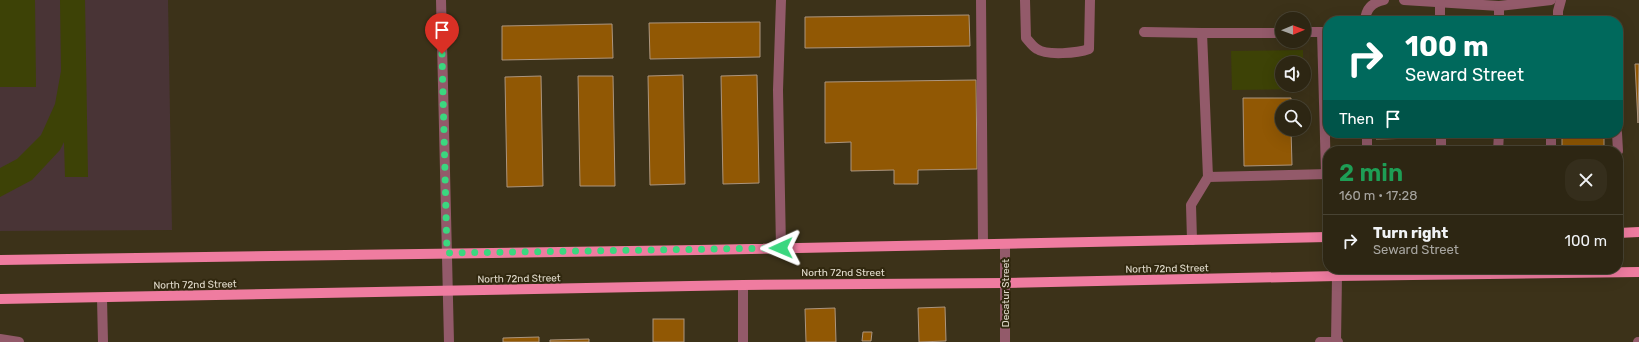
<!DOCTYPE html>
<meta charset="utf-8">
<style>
:root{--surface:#2d2613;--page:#352e1c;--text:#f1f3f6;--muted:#a7a5a0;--line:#484333}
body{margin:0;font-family:Rubik,sans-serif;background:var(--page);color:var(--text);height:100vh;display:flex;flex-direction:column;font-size:15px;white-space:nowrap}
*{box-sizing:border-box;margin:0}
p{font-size:13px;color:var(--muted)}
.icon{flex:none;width:22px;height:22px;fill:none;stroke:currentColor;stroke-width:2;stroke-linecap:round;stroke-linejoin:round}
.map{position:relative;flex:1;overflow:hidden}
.panel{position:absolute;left:1323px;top:146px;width:300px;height:128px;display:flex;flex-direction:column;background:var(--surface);border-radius:16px;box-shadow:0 4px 16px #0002,0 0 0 1px var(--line)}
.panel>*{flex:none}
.banner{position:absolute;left:1323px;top:16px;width:300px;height:122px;border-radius:16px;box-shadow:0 4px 16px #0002,0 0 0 1px var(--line);background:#00695c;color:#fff;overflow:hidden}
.needle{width:26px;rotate:89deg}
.controls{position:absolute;left:1275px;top:12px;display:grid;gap:8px}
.controls a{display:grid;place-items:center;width:36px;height:36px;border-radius:50%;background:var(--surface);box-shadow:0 4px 16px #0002,0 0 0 1px var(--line);font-size:20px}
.pin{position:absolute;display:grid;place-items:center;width:34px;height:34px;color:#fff;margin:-41px -17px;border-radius:50% 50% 50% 0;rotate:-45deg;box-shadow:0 0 4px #0007}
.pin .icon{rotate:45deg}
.me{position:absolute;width:44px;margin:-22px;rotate:269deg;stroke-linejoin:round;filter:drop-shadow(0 0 3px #0008)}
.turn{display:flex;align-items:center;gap:14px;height:84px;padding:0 16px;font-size:18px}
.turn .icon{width:52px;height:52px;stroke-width:2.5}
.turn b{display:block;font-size:28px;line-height:34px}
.then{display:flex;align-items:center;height:38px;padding:0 16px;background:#0003;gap:8px;font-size:15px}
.round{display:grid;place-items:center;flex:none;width:42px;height:42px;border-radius:16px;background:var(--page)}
.headline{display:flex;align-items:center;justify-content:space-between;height:68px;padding:0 16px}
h1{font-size:24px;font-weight:600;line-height:30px;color:#1e9e55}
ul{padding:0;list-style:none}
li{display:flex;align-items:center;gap:12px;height:52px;padding:0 16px;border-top:1px solid var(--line)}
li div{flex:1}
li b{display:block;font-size:15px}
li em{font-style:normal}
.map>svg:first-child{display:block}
.education{fill:#493436}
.green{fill:#3d4206}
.building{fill:#915804;stroke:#ac957e}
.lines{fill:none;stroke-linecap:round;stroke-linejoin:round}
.minor{stroke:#935a6a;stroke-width:10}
.major{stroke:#ef7ca0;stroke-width:10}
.route{stroke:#3bd77f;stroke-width:7;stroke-dasharray:0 12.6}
.labels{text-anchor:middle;stroke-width:4;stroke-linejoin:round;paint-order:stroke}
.street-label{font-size:10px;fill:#e2dccd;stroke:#31280f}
</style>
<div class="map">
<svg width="1639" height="342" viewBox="0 0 1639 342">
<rect width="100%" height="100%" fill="#3c3219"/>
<!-- education -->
<polygon class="education" points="0,0 168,0 172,230 0,231"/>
<!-- green -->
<g class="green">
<polygon points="0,0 35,0 36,87 0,87"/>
<polygon points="60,0 85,0 88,177 65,177 64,142 60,150 32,180 0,197 0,168 17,159 41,135 55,104 61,71"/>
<polygon points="1303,50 1303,63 1282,63 1282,85 1304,85 1304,89 1232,90 1231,51"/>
</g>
<!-- building -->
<g class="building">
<polygon points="969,15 970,46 805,48 805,17"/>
<polygon points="760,22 760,57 650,59 649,23"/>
<polygon points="612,24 613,58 502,60 502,26"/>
<polygon points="1635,64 1639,64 1638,123"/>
<polygon points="683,75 685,184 650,185 648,76"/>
<polygon points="757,75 759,183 723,184 721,76"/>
<polygon points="541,76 543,186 507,187 505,77"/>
<polygon points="578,76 613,76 615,186 580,186"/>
<polygon points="976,80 977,169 918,170 918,184 894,184 894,170 851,171 851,142 825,143 825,82"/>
<polygon points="1243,98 1291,98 1291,107 1282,107 1282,129 1291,129 1292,165 1244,166"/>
<polygon points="1376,133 1418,133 1418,138 1376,139"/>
<rect x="1562" y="136" width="42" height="15"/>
<polygon points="945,307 946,341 919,342 918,308"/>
<polygon points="835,308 836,342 806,342 805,309"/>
<rect x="653" y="319" width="31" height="23"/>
<polygon points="863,332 872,332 871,341 862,341"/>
<polygon points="539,337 539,342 503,342 503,338"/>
<polygon points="589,339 589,342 550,342 550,340"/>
</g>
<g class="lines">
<!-- minor -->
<g class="minor">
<polyline points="441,0 449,342"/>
<polyline points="781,0 778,90 781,248"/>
<polyline points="981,0 983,244"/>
<path d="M1025 0 1026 38C1029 41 1033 47 1037 49 1047 56 1078 53 1089 49L1090 0"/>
<polyline points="1404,0 1499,6 1499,21"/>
<polyline points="1440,2 1440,21"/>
<polyline points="1499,6 1551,0"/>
<path d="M1365 21C1366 8 1372 3 1384 0"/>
<polyline points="1558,21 1558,11 1561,0"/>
<polyline points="1144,32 1202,33"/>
<polyline points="1304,32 1322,32 1326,173"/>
<polyline points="1282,33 1202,33 1208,177 1328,174"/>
<polyline points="1367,133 1367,151"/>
<polyline points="1441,133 1441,151"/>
<polyline points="1551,133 1551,151"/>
<polyline points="1617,133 1618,151"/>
<polyline points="1498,151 1499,133"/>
<polyline points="1618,191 1618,233"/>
<polyline points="1192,240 1191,205 1208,177"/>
<polyline points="1005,244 1005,342"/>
<polyline points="743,285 743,342"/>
<polyline points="102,298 103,342"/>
<polyline points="0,339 19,342"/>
<polyline points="1320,342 1338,342"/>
<polyline points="1336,342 1337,276 1340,269"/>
<polyline points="1638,342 1639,342"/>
</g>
<!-- major -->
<g class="major">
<polyline points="1618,233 1639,232"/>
<polyline points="0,260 698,250 1328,237"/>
<polyline points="0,299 743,285 1004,283 1337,276 1639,272"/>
</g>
</g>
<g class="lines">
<!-- route -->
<polyline class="route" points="442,54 447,253 781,248"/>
</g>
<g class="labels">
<!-- street labels -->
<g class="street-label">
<text transform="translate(1167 268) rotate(-1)" y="4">North 72nd Street</text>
<text x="843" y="276">North 72nd Street</text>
<text transform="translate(519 278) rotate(-1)" y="4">North 72nd Street</text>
<text transform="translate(195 284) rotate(-1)" y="4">North 72nd Street</text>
<text transform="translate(1005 293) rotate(-90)" y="4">Decatur Street</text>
</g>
</g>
</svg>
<div class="controls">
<a><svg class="needle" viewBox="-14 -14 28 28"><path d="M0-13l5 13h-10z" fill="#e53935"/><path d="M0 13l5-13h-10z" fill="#a7a5a0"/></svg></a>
<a><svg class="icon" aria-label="sound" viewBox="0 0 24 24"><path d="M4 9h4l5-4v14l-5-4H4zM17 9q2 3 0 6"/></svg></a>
<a><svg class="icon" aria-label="search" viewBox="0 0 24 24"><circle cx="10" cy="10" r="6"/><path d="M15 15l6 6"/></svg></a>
</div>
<div class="pin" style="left:442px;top:54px;background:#d93025"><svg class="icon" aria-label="arrive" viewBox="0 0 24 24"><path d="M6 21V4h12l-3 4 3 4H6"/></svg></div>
<svg class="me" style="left:781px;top:248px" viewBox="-20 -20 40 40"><path d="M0-17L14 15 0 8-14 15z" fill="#3bd77f" stroke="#fff" stroke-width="4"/></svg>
<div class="banner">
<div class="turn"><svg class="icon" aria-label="right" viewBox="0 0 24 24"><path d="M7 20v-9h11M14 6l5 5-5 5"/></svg><div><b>100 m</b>Seward Street</div></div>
<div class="then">Then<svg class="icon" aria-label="arrive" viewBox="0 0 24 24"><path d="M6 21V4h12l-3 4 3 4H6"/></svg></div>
</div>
<section class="panel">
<div class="headline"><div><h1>2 min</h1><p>160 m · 17:28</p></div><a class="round"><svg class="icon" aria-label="close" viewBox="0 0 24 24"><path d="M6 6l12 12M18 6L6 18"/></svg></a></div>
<ul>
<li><svg class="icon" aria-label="right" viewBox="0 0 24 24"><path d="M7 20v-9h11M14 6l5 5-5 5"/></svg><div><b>Turn right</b><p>Seward Street</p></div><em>100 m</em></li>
</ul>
</section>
</div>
